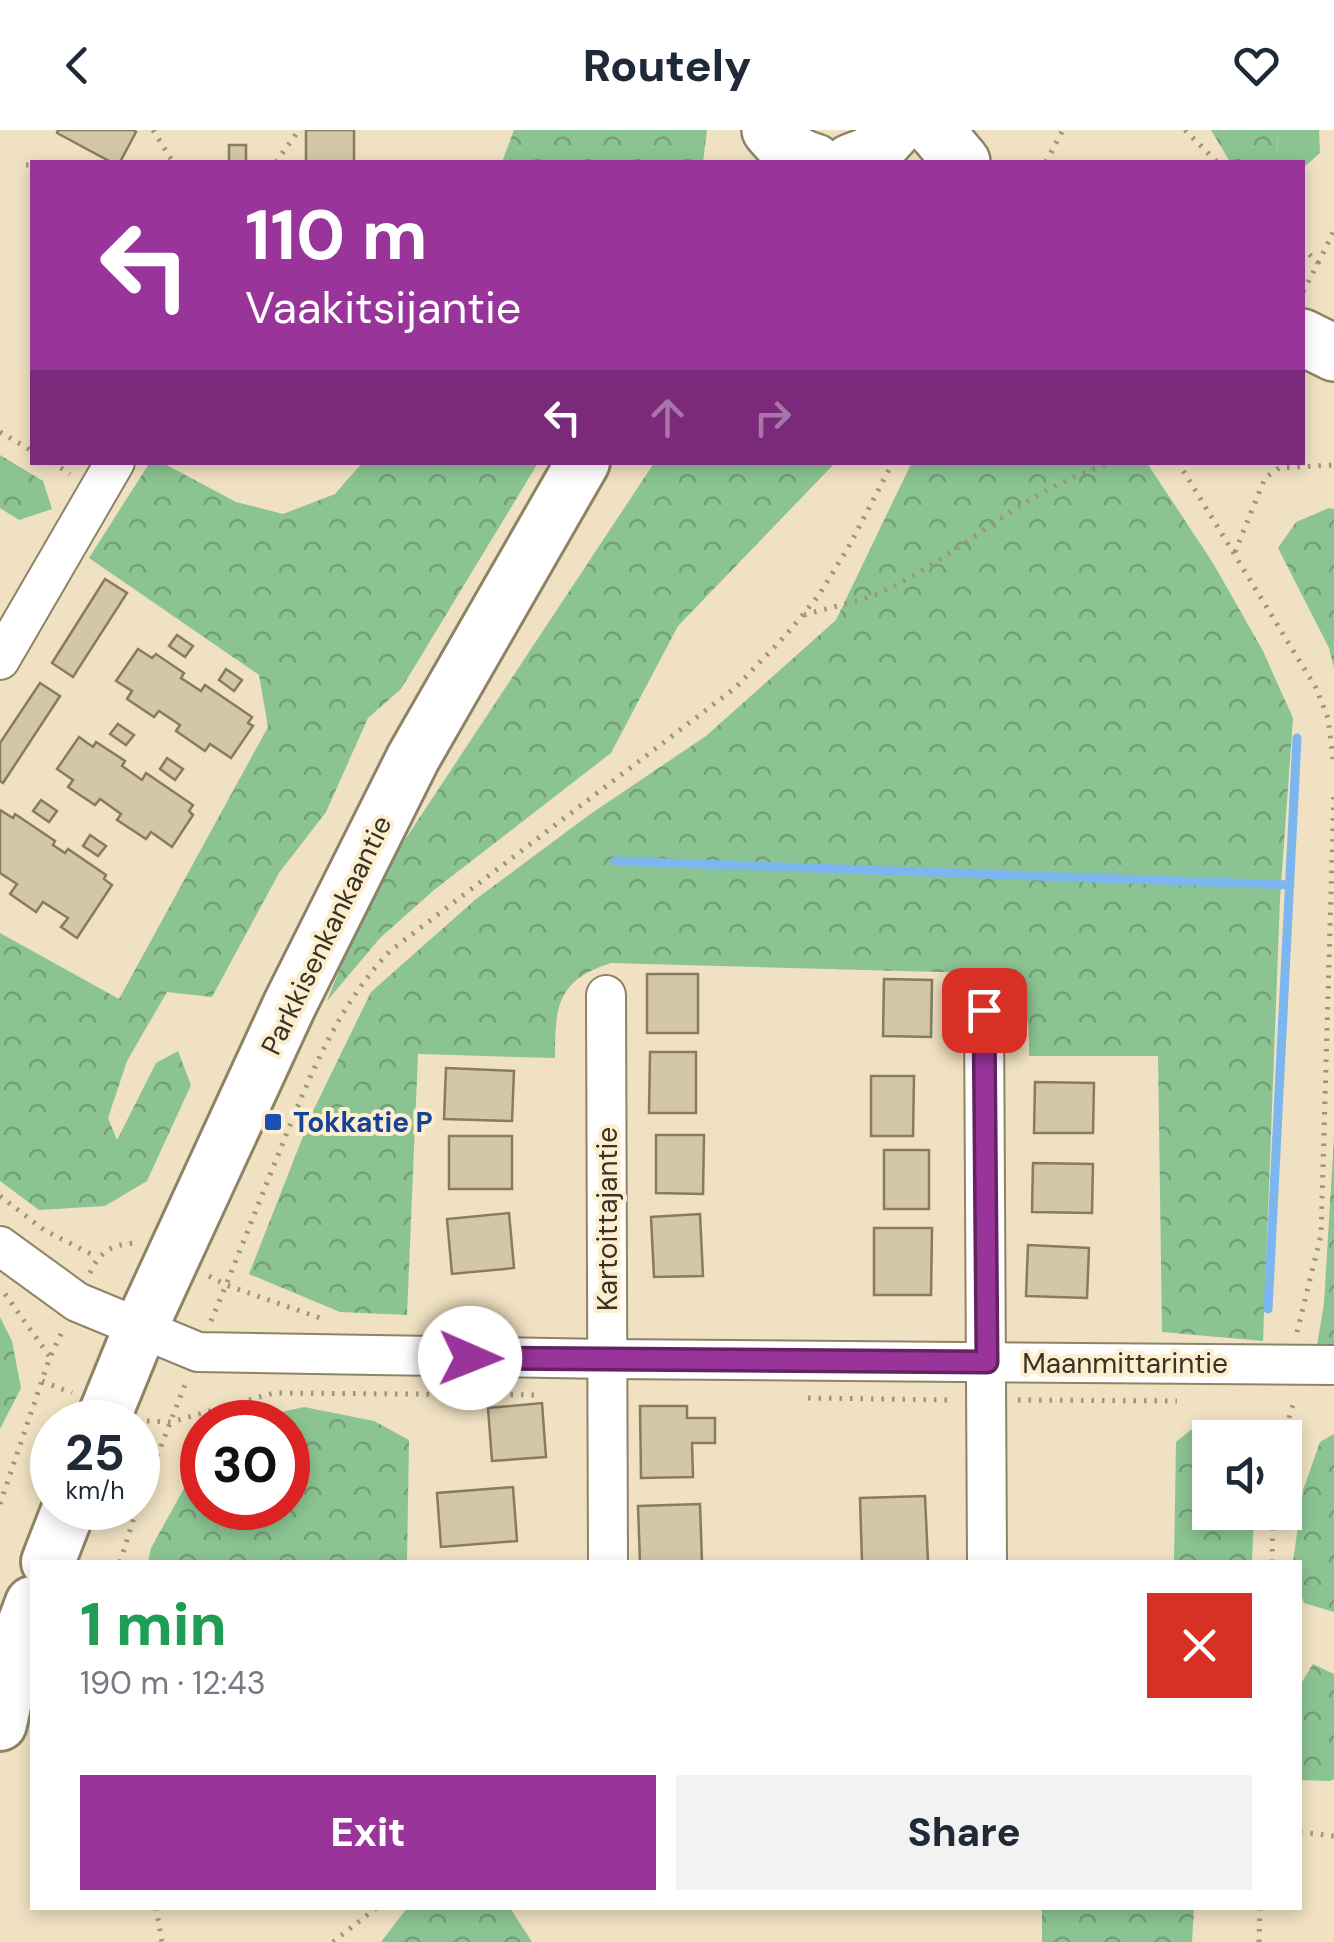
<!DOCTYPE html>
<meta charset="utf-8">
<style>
:root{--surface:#fff;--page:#f2f2f3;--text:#1f2937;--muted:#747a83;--accent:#99349a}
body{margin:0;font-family:"DM Sans",sans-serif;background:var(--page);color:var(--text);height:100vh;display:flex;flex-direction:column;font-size:38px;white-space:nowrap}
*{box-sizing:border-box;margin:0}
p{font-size:32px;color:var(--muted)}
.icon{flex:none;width:55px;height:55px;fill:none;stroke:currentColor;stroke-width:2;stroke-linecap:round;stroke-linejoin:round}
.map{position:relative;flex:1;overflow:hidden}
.details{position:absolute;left:30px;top:1430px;width:1272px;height:350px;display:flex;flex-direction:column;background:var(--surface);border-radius:0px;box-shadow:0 5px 15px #0003}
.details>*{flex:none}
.banner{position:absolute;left:30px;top:30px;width:1275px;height:305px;border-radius:0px;box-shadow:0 5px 15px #0003;background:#99349a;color:#fff;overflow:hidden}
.buttons{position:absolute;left:1192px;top:1290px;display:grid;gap:20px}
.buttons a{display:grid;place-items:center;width:110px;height:110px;border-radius:0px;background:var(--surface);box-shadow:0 5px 15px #0003;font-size:50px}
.speed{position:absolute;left:30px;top:1270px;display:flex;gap:20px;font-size:50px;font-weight:700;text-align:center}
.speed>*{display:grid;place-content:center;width:130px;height:130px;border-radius:50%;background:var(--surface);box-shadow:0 5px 15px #0003;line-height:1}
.speed small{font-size:25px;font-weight:400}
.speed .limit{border:15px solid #d22;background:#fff;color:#111}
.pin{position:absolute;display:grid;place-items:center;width:85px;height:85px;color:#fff;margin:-42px;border-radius:20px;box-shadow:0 5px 15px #0006}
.me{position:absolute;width:110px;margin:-55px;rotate:91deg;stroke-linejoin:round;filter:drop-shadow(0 0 8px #0008)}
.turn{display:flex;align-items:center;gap:35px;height:210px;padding:0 50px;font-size:45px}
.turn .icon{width:130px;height:130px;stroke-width:2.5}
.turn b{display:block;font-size:70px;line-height:85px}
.lanes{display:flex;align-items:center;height:95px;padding:0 50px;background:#0003;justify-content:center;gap:50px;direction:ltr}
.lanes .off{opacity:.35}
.round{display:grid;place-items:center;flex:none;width:105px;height:105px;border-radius:0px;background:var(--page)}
.summary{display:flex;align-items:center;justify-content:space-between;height:170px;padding:0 50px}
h1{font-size:60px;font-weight:800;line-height:75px;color:#1e9e55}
.button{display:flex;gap:20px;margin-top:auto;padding:20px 50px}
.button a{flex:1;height:115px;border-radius:0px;background:var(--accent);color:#fff;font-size:40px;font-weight:800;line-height:115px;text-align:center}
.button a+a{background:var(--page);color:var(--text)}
header{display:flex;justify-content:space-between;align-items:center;height:130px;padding:0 50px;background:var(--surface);font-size:45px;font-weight:800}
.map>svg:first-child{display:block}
.grass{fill:#8bc492}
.forest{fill:url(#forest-crowns)}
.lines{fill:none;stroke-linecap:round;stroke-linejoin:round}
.stream{stroke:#7bb6ef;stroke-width:9}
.building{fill:#d4c7a8;stroke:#887c5f;stroke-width:2.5}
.street-casing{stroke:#8f8366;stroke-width:42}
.secondary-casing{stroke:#8f8366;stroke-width:58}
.primary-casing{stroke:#8f8366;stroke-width:60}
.path{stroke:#9f957d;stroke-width:5;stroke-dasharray:2.5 8;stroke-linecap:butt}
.street{stroke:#fff;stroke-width:38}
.secondary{stroke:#fff;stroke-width:52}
.primary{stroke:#fff;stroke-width:55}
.route-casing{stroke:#632264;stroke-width:25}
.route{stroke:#99349a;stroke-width:18}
.transit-dot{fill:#1a4fb4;stroke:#fceece;stroke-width:4}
.labels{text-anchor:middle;stroke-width:8;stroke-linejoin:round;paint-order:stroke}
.street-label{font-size:28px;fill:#383326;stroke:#fceece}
.transit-label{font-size:28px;font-weight:bold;fill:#164399;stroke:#fceece;text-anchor:start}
</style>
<header><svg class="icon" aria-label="back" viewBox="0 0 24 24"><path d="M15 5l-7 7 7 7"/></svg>Routely<svg class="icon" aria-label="heart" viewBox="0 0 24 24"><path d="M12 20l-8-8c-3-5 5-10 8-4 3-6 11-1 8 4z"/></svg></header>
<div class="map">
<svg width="1334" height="1812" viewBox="0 0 1334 1812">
<defs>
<pattern id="forest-crowns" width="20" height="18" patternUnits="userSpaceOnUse" patternTransform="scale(2.5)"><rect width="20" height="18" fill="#8bc492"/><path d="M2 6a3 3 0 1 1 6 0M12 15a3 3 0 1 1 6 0" fill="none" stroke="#73a077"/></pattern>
</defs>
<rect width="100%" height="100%" fill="#efe1c1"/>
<!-- grass -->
<polygon class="grass" points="1277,0 1319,0 1320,23 1303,38 1302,32 1278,32"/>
<!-- forest -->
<g class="forest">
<polygon points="514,0 707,0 703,32 502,32"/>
<polygon points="1211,0 1277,0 1278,32 1230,32"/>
<polygon points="0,325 43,351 52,379 19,390 0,378"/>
<polygon points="150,332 163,333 236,372 283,384 335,364 362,333 538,333 401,559 368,588 326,682 279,743 212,867 167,862 127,931 108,988 117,1010 156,933 178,921 191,955 147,1051 105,1076 39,1080 0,1051 0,803 119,869 268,597 259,545 89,428"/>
<path d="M912 332 1147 333 1213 433 1263 521 1293 588 1280 769 1263 1211 1162 1202 1158 926H1029C1030 876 1024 861 977 843L611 833C557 850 555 876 555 928L418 924 407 1185 340 1182 249 1144 313 981 371 862 476 769 589 685 706 606 836 490Z"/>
<polygon points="654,333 835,333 678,496 611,623 434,760 380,808 327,871 371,761"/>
<polygon points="1329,378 1334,379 1334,538 1329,518 1278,418 1296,392"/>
<polygon points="1334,1006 1334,1217 1317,1215 1324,1174"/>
<polygon points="0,1187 12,1211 21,1258 0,1299"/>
<polygon points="304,1277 374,1291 409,1310 407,1432 148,1432 151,1418 202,1326 202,1378 288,1378 288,1292 237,1292"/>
<polygon points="1238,1298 1241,1307 1210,1308 1210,1382 1254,1383 1252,1432 1174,1432 1176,1312 1192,1299"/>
<polygon points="1334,1304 1334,1482 1304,1473 1300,1461 1300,1432 1293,1432 1303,1360 1320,1312"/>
<polygon points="1313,1534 1334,1544 1334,1649 1330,1651 1300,1650 1300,1555"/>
<polygon points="407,1778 510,1778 532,1812 381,1812"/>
<polygon points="1042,1778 1194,1778 1192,1812 1042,1812"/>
</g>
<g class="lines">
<!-- stream -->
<g class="stream">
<polyline points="615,731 1290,755"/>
<polyline points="1268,1179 1297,608"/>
</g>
</g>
<!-- building -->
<g class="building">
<polygon points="58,0 133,0 136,2 120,32 111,32 57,3"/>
<rect x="306" y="0" width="48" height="32"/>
<rect x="229" y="15" width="17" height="17"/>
<polygon points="105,449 127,463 73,547 52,533"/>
<polygon points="177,505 193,516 185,527 169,516"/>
<polygon points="138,519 152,528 156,524 184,543 181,548 201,561 205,555 252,587 248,593 253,596 231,628 210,614 205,621 176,601 180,595 159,581 154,587 127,569 132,561 116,551"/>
<polygon points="226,539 242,550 234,561 219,550"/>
<polygon points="40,553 60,566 3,653 0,651 0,613"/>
<polygon points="118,594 134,605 126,615 110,604"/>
<polygon points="79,607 93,617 96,612 125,631 122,636 142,650 146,643 193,675 189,681 193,685 172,717 151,702 146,709 117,690 121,684 100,669 95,675 68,657 73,650 57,639"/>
<polygon points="167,628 183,639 175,650 160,639"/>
<polygon points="41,670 57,681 49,692 33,681"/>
<polygon points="0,680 13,688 15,684 55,711 53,715 65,723 68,719 106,745 104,749 112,755 77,808 61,797 68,788 43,772 36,782 10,764 17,754 0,743"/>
<polygon points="90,705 106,716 98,726 83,716"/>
<rect x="647" y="844" width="51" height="59"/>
<polygon points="884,849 932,850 931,907 883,906"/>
<polygon points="650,922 696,922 696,983 649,983"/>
<polygon points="446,938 514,941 512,991 444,989"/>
<polygon points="871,946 914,946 913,1006 871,1006"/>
<polygon points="1035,952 1094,953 1093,1003 1034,1003"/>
<polygon points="656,1005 704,1005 703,1064 656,1063"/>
<rect x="449" y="1006" width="63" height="53"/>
<rect x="884" y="1020" width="45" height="59"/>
<polygon points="1033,1033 1093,1034 1092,1083 1032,1082"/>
<polygon points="509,1083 514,1138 452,1144 447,1089"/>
<polygon points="700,1084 703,1146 654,1147 651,1087"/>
<polygon points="874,1098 932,1098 931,1165 874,1165"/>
<polygon points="1028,1115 1089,1118 1087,1168 1026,1166"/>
<polygon points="542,1273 546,1327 492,1331 488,1278"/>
<polygon points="640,1276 687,1276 687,1288 715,1288 715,1313 692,1313 693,1347 641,1348"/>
<polygon points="513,1357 517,1411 441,1417 437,1363"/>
<polygon points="925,1366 928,1432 862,1432 860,1368"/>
<polygon points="700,1374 702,1432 640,1432 638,1376"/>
</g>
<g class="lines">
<defs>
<g id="street">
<polyline points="0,530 115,332"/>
<polyline points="606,865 608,1432"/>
<polyline points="984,880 987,1432"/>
<polyline points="0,1116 77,1172 198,1222 607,1229 1334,1235"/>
</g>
<g id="secondary">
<polyline points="102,1292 140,1199 290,874 413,628 583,332"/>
<polyline points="48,1432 69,1378"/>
<polyline points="0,1594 18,1510 32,1473"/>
</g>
<g id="primary">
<path d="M770 0C783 16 795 27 815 32"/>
<polyline points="935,0 962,32"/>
<polyline points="851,32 872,24 894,0"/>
<polyline points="1302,207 1334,223"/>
</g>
</defs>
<!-- street casing -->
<use href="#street" class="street-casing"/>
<!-- secondary casing -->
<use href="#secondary" class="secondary-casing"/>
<!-- primary casing -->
<use href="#primary" class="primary-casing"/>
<!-- path -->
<g class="path">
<polyline points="153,0 173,32"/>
<polyline points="1185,0 1217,32"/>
<polyline points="276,32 299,0"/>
<polyline points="1046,32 1063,0"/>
<polyline points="26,35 32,35"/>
<polyline points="1302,117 1318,133 1302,164"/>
<polyline points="1318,133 1334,101"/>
<polyline points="0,302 32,321"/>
<polyline points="52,332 70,344"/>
<polyline points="1178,332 1316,558 1328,588 1334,636"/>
<polyline points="1235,422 1265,348 1279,338 1334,335"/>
<path d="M804 485C830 477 861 472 886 460 966 422 1030 353 1118 332"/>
<polyline points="0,1066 44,1100 97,1127"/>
<path d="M90 1143C99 1122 113 1114 135 1113"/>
<polyline points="209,1146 226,1155 320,1188"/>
<polyline points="5,1164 50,1227"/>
<path d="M211 1191C235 1134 257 1077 280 1020 309 948 336 878 390 821L735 558 786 505 819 465 848 418 893 332"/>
<polyline points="1297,1202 1321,1105 1334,662"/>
<polyline points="42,1251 72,1263"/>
<polyline points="808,1268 952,1270"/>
<polyline points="1018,1270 1177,1271"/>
<polyline points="147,1291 171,1292 274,1263 542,1265"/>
<polyline points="1283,1308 1295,1268"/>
<polyline points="0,1374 50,1227 62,1202"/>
<polyline points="138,1375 186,1252"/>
<polyline points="120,1432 137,1378"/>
<polyline points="1272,1432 1273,1382"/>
<polyline points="1300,1702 1334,1706"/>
<polyline points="156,1778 162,1812"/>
<polyline points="333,1812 376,1778"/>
<polyline points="1259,1812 1260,1778"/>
</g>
<!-- street -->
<use href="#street" class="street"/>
<!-- secondary -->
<use href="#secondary" class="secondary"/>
<!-- primary -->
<use href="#primary" class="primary"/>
</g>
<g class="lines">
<defs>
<polyline id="route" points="470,1228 987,1232 984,880"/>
</defs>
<!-- route casing -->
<use href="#route" class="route-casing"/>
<!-- route -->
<use href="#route" class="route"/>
</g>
<!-- markers -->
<rect class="transit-dot" x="263" y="982" width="20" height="20" rx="5"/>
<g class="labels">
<!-- street labels -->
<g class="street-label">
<text transform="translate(326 805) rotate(-64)" y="10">Parkkisenkankaantie</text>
<text transform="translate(607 1089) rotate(-90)" y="10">Kartoittajantie</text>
<text x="1125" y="1243">Maanmittarintie</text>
</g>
<!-- transit labels -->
<g class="transit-label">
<text x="293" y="1002">Tokkatie P</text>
</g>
</g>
</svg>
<div class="buttons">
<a><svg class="icon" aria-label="sound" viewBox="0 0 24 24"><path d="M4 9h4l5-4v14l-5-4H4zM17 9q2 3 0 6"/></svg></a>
</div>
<div class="speed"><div>25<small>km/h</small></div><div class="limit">30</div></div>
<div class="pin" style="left:984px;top:880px;background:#d93025"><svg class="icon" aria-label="arrive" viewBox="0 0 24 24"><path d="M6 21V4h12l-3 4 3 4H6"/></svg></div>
<svg class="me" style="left:470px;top:1228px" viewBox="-20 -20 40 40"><circle r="19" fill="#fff"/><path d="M0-13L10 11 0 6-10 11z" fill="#99349a"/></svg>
<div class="banner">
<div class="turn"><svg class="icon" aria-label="left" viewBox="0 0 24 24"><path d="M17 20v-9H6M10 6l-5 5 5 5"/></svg><div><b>110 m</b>Vaakitsijantie</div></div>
<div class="lanes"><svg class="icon" aria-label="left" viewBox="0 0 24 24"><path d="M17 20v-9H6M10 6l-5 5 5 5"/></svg><svg class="icon off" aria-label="ahead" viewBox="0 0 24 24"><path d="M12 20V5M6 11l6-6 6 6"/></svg><svg class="icon off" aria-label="right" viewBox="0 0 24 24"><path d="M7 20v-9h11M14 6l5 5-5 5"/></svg></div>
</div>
<section class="details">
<div class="summary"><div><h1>1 min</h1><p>190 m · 12:43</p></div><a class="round" style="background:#d93025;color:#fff"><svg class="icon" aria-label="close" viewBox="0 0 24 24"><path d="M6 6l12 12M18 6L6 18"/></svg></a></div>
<div class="button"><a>Exit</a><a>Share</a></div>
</section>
</div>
